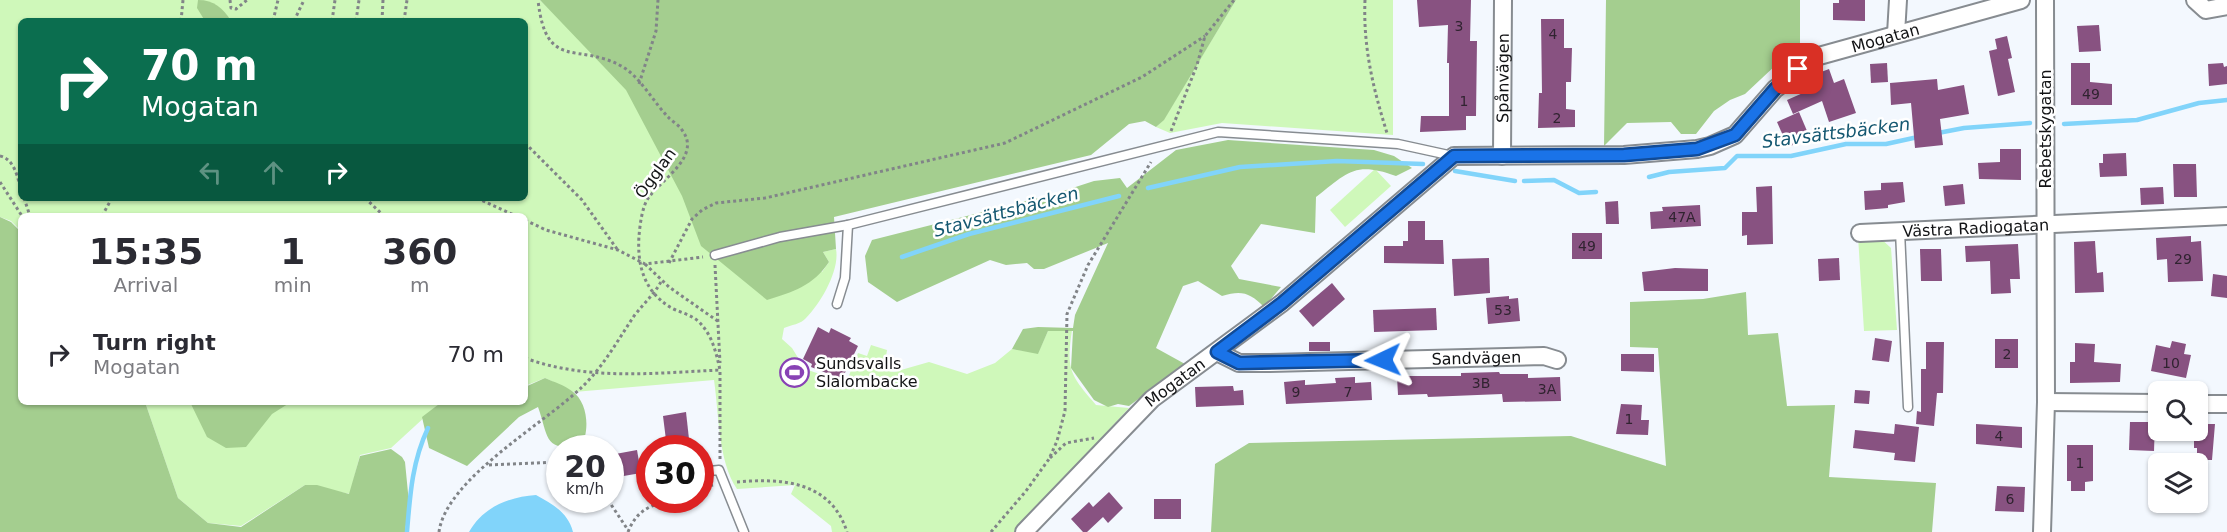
<!DOCTYPE html>
<meta charset="utf-8">
<style>
:root{--surface:#fff;--page:#f2f2f3;--text:#2b2b33;--muted:#7c7c81}
body{margin:0;font-family:"DejaVu Sans",sans-serif;background:var(--page);color:var(--text);height:100vh;display:flex;flex-direction:column;font-size:22px;white-space:nowrap}
*{box-sizing:border-box;margin:0}
p{font-size:20px;color:var(--muted)}
.icon{flex:none;width:33px;height:33px;fill:none;stroke:currentColor;stroke-width:2;stroke-linecap:round;stroke-linejoin:round}
.map{position:relative;flex:1;overflow:hidden}
.panel{position:absolute;left:18px;top:213px;width:510px;height:192px;display:flex;flex-direction:column;background:var(--surface);border-radius:9px;box-shadow:0 2px 4px #0004}
.panel>*{flex:none}
.top-card{position:absolute;left:18px;top:18px;width:510px;height:183px;border-radius:9px;box-shadow:0 2px 4px #0004;background:#0b6e4f;color:#fff;overflow:hidden}
.controls{position:absolute;left:2148px;top:381px;display:grid;gap:12px}
.controls a{display:grid;place-items:center;width:60px;height:60px;border-radius:9px;background:var(--surface);box-shadow:0 2px 4px #0004;font-size:30px}
.speed{position:absolute;left:546px;top:435px;display:flex;gap:12px;font-size:30px;font-weight:700;text-align:center}
.speed>*{display:grid;place-content:center;width:78px;height:78px;border-radius:50%;background:var(--surface);box-shadow:0 2px 4px #0004;line-height:1}
.speed small{font-size:15px;font-weight:400}
.speed .limit{border:9px solid #d22;background:#fff;color:#111}
.pin{position:absolute;display:grid;place-items:center;width:51px;height:51px;color:#fff;margin:-26px;border-radius:12px;box-shadow:0 3px 9px #0006}
.me{position:absolute;width:66px;margin:-33px;rotate:268deg;stroke-linejoin:round;filter:drop-shadow(0 0 4px #0008)}
.turn{display:flex;align-items:center;gap:21px;height:126px;padding:0 24px;font-size:27px}
.turn .icon{width:78px;height:78px;stroke-width:2.5}
.turn b{display:block;font-size:42px;line-height:51px}
.lanes{display:flex;align-items:center;height:57px;padding:0 24px;background:#0003;justify-content:center;gap:30px;direction:ltr}
.lanes .off{opacity:.35}
.eta{display:flex;justify-content:space-evenly;align-items:center;height:102px;text-align:center}
.eta b{font-size:36px;font-weight:700;line-height:42px}
ul{padding:0;list-style:none}
li{display:flex;align-items:center;gap:18px;height:78px;padding:0 24px}
li div{flex:1}
li b{display:block;font-size:22px}
li em{font-style:normal}
.map>svg:first-child{display:block}
.green{fill:#cff8ba;fill-rule:evenodd}
.forest{fill:#a4ce8f}
.water{fill:#81d4fa}
.lines{fill:none;stroke-linecap:round;stroke-linejoin:round}
.stream{stroke:#81d4fa;stroke-width:4.5}
.building{fill:#885281}
.lane-casing{stroke:#878c91;stroke-width:11}
.street-casing{stroke:#878c91;stroke-width:20}
.path{stroke:#818488;stroke-width:3;stroke-dasharray:3 3;stroke-linecap:butt}
.lane{stroke:#fff;stroke-width:8}
.street{stroke:#fff;stroke-width:16}
.route-casing{stroke:#114b97;stroke-width:15}
.route{stroke:#1a73e8;stroke-width:10}
.labels{text-anchor:middle;stroke-width:5;stroke-linejoin:round;paint-order:stroke}
.number-label{font-size:14px;fill:#302330}
.street-label{font-size:16px;fill:#121315;stroke:#fff}
.poi-label{font-size:16px;fill:#121315;stroke:#fff;text-anchor:start}
.water-label{font-size:18px;font-style:italic;fill:#155871;stroke:#fff}
</style>
<div class="map">
<svg width="2227" height="532" viewBox="0 0 2227 532">
<rect width="100%" height="100%" fill="#f3f8fe"/>
<!-- green -->
<g class="green">
<path d="M0 0H540L822 272 829 262 823 252 836 249C840 270 821 303 806 318 801 324 791 325 784 328L782 339 792 348 805 369 846 383 858 353 867 356 871 345 887 350 884 370 894 372 929 362 967 374 995 363 1012 349 1038 353 1048 331 1072 330C1066 370 1070 375 1096 405L1129 408 1015 532H832L831 526 791 494 795 485 737 489C718 461 719 414 714 380L574 392 545 378 525 386V216H21V231L11 221 0 217ZM21 21H525V198H21Z"/>
<polygon points="1236,0 1393,0 1393,135 1222,123 1170,133 1156,127 1164,119"/>
<polygon points="1375,169 1391,186 1345,227 1330,210"/>
<polygon points="1858,236 1879,237 1891,248 1897,330 1864,331"/>
<polygon points="145,402 452,402 439,404 391,448 360,455 350,494 305,485 241,526 208,523 178,498"/>
</g>
<!-- forest -->
<g class="forest">
<path d="M198 0C214 0 223 8 231 21H205L197 8Z"/>
<path d="M540 0H1236L1164 120 1156 127 1145 121 1129 124 1091 155 834 217 836 249 823 252 829 262C813 286 793 292 767 300L701 246 682 196 626 90Z"/>
<polygon points="1606,0 1800,0 1800,50 1777,64 1745,94 1730,100 1714,111 1696,134 1681,134 1671,122 1627,123 1604,146"/>
<path d="M1228 140 1374 150 1394 156 1412 168 1396 176C1355 161 1348 172 1316 197L1315 233 1261 224 1231 266 1239 279 1281 287 1264 307C1250 293 1242 290 1222 296L1198 281 1183 286 1156 348 1185 364 1129 406 1118 404 1108 407 1094 400 1071 368 1073 331H1048L1038 354 1012 349 1023 329 1038 327 1073 328 1075 315 1108 243 1044 269H1034L1027 263 1006 265 990 260 897 302 868 282 865 256 872 240 1054 194 1094 181 1120 178 1127 188 1176 150Z"/>
<polygon points="0,217 11,222 21,232 21,402 145,402 178,498 208,523 241,527 305,485 317,485 349,494 360,456 391,449 402,457 405,462 409,503 405,532 0,532"/>
<polygon points="1746,292 1748,335 1778,333 1787,406 1835,405 1829,477 1936,483 1932,532 1211,532 1215,464 1249,443 1571,436 1666,466 1658,348 1630,347 1630,302 1703,299"/>
<path d="M545 378C554 382 564 385 572 391 589 403 590 433 580 448 543 449 549 438 538 407L519 417 467 466 429 448 422 417 439 404 525 402V387Z"/>
<polygon points="190,402 291,402 272,414 246,447 226,448 207,437"/>
</g>
<!-- water -->
<path class="water" d="M536 495C552 504 568 512 573 532H469C483 507 509 497 536 495Z"/>
<g class="lines">
<!-- stream -->
<g class="stream">
<polyline points="2064,124 2137,120 2199,103 2227,100"/>
<polyline points="1938,133 1964,128 2030,123"/>
<polyline points="1455,171 1515,181"/>
<polyline points="1649,177 1669,172 1725,168 1737,156 1791,156 1846,144 1886,144 1918,137"/>
<polyline points="1524,181 1554,180 1579,193 1596,192"/>
<polyline points="1148,188 1240,167 1337,161 1423,164"/>
<polyline points="902,257 969,234 1119,196"/>
<path d="M407 532C410 495 412 462 428 428"/>
</g>
</g>
<!-- building -->
<g class="building">
<polygon points="1417,0 1471,0 1470,41 1477,41 1476,116 1466,116 1466,130 1420,132 1421,116 1449,116 1449,63 1447,63 1448,25 1419,27"/>
<polygon points="1839,0 1865,0 1865,21 1833,20 1833,3 1839,3"/>
<polygon points="1541,19 1564,19 1564,48 1572,48 1571,82 1566,82 1566,109 1575,110 1575,127 1538,128 1539,93 1542,93"/>
<polygon points="2099,25 2101,51 2079,52 2077,26"/>
<polygon points="2007,36 2012,58 2008,59 2015,92 1998,96 1989,51 1997,49 1995,39"/>
<polygon points="1887,63 1888,82 1871,83 1870,64"/>
<polygon points="2071,63 2090,63 2090,82 2112,84 2112,105 2071,105"/>
<polygon points="2223,63 2224,67 2227,66 2227,84 2209,86 2208,64"/>
<polygon points="1829,69 1834,83 1844,79 1856,113 1829,122 1822,101 1793,114 1787,100 1812,89 1808,77"/>
<polygon points="1937,79 1938,90 1964,85 1969,114 1940,119 1943,145 1915,148 1911,103 1891,105 1890,83"/>
<polygon points="1799,112 1810,138 1788,147 1777,122"/>
<polygon points="2000,149 2021,149 2021,180 1979,179 1978,163 2000,162"/>
<polygon points="2126,153 2127,176 2100,177 2099,163 2103,163 2103,154"/>
<polygon points="2173,164 2196,164 2197,197 2174,197"/>
<polygon points="1903,182 1905,202 1888,205 1888,208 1865,210 1864,191 1881,190 1881,183"/>
<polygon points="1963,184 1965,204 1945,206 1943,186"/>
<polygon points="1772,186 1773,244 1747,245 1747,235 1742,236 1742,212 1757,212 1756,187"/>
<polygon points="2163,187 2164,204 2141,205 2140,188"/>
<polygon points="1618,201 1619,224 1606,224 1605,202"/>
<polygon points="1700,205 1701,226 1651,229 1650,212 1663,211 1662,207"/>
<polygon points="1408,221 1425,221 1425,240 1443,240 1444,264 1384,263 1384,246 1403,246 1403,241 1408,241"/>
<rect x="1572" y="233" width="30" height="26"/>
<polygon points="2191,236 2191,242 2201,241 2203,281 2168,282 2167,259 2157,260 2156,238"/>
<polygon points="2095,241 2097,273 2103,272 2104,292 2075,293 2074,242"/>
<polygon points="2018,244 2020,279 2010,279 2011,293 1991,294 1990,261 1966,262 1965,246"/>
<polygon points="1920,249 1941,249 1942,281 1921,281"/>
<polygon points="1489,258 1490,293 1454,296 1452,259"/>
<polygon points="1839,258 1840,280 1819,281 1818,259"/>
<polygon points="1675,268 1708,269 1708,291 1644,291 1642,272"/>
<polygon points="2213,274 2227,276 2227,298 2211,296"/>
<polygon points="1332,283 1345,299 1313,327 1299,311"/>
<polygon points="1509,296 1509,299 1518,298 1520,321 1488,324 1486,298"/>
<polygon points="1436,308 1437,330 1374,332 1373,310"/>
<polygon points="818,327 829,333 831,328 851,338 849,341 858,346 842,379 811,367 812,364 803,359"/>
<polygon points="1875,338 1892,341 1889,362 1872,360"/>
<rect x="1995" y="339" width="23" height="29"/>
<polygon points="2172,341 2186,344 2184,354 2191,355 2186,378 2151,371 2156,345 2170,348"/>
<rect x="1309" y="342" width="21" height="9"/>
<polygon points="1926,342 1944,342 1943,393 1937,393 1934,426 1916,424 1917,411 1921,412 1921,369 1926,369"/>
<polygon points="2075,343 2095,344 2094,362 2121,364 2120,382 2070,383 2070,362 2075,362"/>
<polygon points="1621,354 1654,354 1654,372 1621,371"/>
<polygon points="1499,372 1500,374 1528,374 1528,378 1560,377 1561,401 1503,402 1502,394 1428,397 1427,394 1398,395 1397,376 1461,376 1461,373"/>
<polygon points="1355,377 1355,383 1371,382 1372,400 1286,404 1284,382 1305,380 1305,385 1336,383 1335,378"/>
<polygon points="1233,386 1234,391 1243,390 1244,405 1196,407 1195,387"/>
<polygon points="1855,390 1870,391 1869,404 1854,403"/>
<polygon points="1621,404 1642,405 1641,420 1649,420 1648,435 1616,434"/>
<polygon points="686,412 690,448 667,448 663,416"/>
<polygon points="2130,422 2155,422 2154,451 2129,450"/>
<polygon points="1895,424 1919,427 1915,462 1894,460 1895,453 1853,448 1855,430 1894,434"/>
<polygon points="1976,424 2022,427 2022,448 1976,444"/>
<polygon points="2198,424 2215,424 2212,460 2197,460 2197,448 2194,448 2194,430 2198,430"/>
<polygon points="2067,445 2093,445 2093,481 2085,482 2085,491 2071,491 2071,481 2067,481"/>
<polygon points="637,450 641,473 612,478 610,455"/>
<polygon points="1997,486 2025,487 2024,512 1995,511"/>
<polygon points="1109,492 1123,508 1108,523 1103,517 1087,532 1083,532 1071,519 1089,502 1093,507"/>
<rect x="1154" y="499" width="27" height="20"/>
</g>
<g class="lines">
<defs>
<g id="lane">
<polyline points="1900,231 1908,407"/>
<polyline points="715,255 780,237 848,225 1218,132 1398,144 1453,156"/>
<polyline points="837,304 845,278 848,225"/>
<polyline points="700,472 719,470 744,532"/>
</g>
<g id="street">
<polyline points="2195,0 2206,10 2227,6"/>
<polyline points="1896,34 1898,0"/>
<path id="s1" d="M1502 156 1503 0"/>
<path id="s2" d="M1860 233 2227 216"/>
<path id="s3" d="M1217 352 1239 363H1268L1544 356 1557 360"/>
<polyline points="2046,402 2158,403"/>
<polyline points="2198,404 2227,404"/>
<path id="s4" d="M1024 532 1152 399 1282 303 1454 156 1624 155 1697 149 1710 146 1735 135 1775 89 1819 56 2021 0"/>
<polyline points="2042,532 2046,402 2045,0"/>
</g>
</defs>
<!-- lane casing -->
<use href="#lane" class="lane-casing"/>
<!-- street casing -->
<use href="#street" class="street-casing"/>
<!-- path -->
<g class="path">
<polyline points="230,0 231,8 236,9 247,0"/>
<path d="M1365 0C1363 47 1373 88 1387 133"/>
<polyline points="181,21 183,0"/>
<polyline points="273,21 278,0"/>
<polyline points="294,21 304,0"/>
<polyline points="332,21 335,0"/>
<polyline points="356,21 359,0"/>
<polyline points="382,21 383,0"/>
<polyline points="404,21 407,0"/>
<polyline points="639,84 656,31 658,0"/>
<polyline points="1171,131 1197,65 1205,36 1234,0"/>
<polyline points="525,143 582,200 617,249"/>
<path d="M0 156C14 159 17 176 21 188"/>
<polyline points="0,182 22,216"/>
<polyline points="24,198 30,216"/>
<polyline points="365,198 384,216"/>
<polyline points="477,198 516,216"/>
<polyline points="102,216 112,198"/>
<polyline points="525,220 546,230 618,250 645,264 703,257"/>
<polyline points="669,263 692,219 702,210 716,203 765,198 1005,143 1142,77 1205,36"/>
<polyline points="645,264 669,287 719,322"/>
<polyline points="715,265 720,363"/>
<path d="M525 358C587 381 656 373 720 370 716 352 712 334 698 321 690 314 678 312 670 307 644 291 637 265 639 236 640 225 642 206 649 197 662 179 702 156 682 130 679 125 673 122 669 118 654 103 641 78 623 67 578 41 546 73 538 0"/>
<polyline points="1050,458 1066,443 1094,438"/>
<polyline points="720,459 720,370"/>
<polyline points="489,465 560,462"/>
<path d="M737 482C782 478 831 481 847 532"/>
<polyline points="700,488 713,485"/>
<polyline points="608,500 628,530"/>
<path d="M439 532C446 479 544 424 582 387 603 367 618 340 634 316 644 303 654 295 662 280"/>
<path d="M628 532C636 512 647 507 667 500"/>
<polyline points="991,532 1026,491 1049,459 1057,441 1065,411 1067,314 1088,265 1151,162"/>
</g>
<!-- lane -->
<use href="#lane" class="lane"/>
<!-- street -->
<use href="#street" class="street"/>
</g>
<g class="lines">
<defs>
<polyline id="route" points="1383,360 1239,363 1217,352 1282,303 1454,156 1624,155 1697,149 1735,135 1775,89 1798,69"/>
</defs>
<!-- route casing -->
<use href="#route" class="route-casing"/>
<!-- route -->
<use href="#route" class="route"/>
</g>
<!-- icons -->
<defs>
<symbol id="stadium-ring" viewBox="-11 -11 22 22"><circle r="9.5" fill="#fff" stroke="#8842b5" stroke-width="1.5"/><path d="M0-5a6.5 5 0 1 0 0 10a6.5 5 0 1 0 0-10ZM-3.5-1.8h7v3.6h-7Z" fill="#8842b5"/></symbol>
</defs>
<g fill-rule="evenodd">
<use href="#stadium-ring" x="778" y="356" width="33" height="33"/>
</g>
<g class="labels">
<!-- number labels -->
<g class="number-label">
<text x="1459" y="31">3</text>
<text x="1553" y="39">4</text>
<text x="2091" y="99">49</text>
<text x="1464" y="106">1</text>
<text x="1557" y="123">2</text>
<text x="1682" y="222">47A</text>
<text x="1587" y="251">49</text>
<text x="2183" y="264">29</text>
<text x="1503" y="315">53</text>
<text x="2007" y="359">2</text>
<text x="2171" y="368">10</text>
<text x="1481" y="388">3B</text>
<text x="1547" y="394">3A</text>
<text x="1296" y="397">9</text>
<text x="1348" y="397">7</text>
<text x="1629" y="424">1</text>
<text x="1999" y="441">4</text>
<text x="2080" y="468">1</text>
<text x="2010" y="504">6</text>
</g>
<!-- street labels -->
<g class="street-label">
<text dy="6" stroke="none"><textPath href="#s4" startOffset="1041">Mogatan</textPath></text>
<text dy="6" stroke="none"><textPath href="#s1" startOffset="78">Spånvägen</textPath></text>
<text transform="translate(2045 129) rotate(-90)" y="6">Rebetskygatan</text>
<text transform="translate(655 173) rotate(-54)" y="6">Ögglan</text>
<text dy="6" stroke="none"><textPath href="#s2" startOffset="116">Västra Radiogatan</textPath></text>
<text dy="6" stroke="none"><textPath href="#s3" startOffset="262">Sandvägen</textPath></text>
<text dy="6" stroke="none"><textPath href="#s4" startOffset="213">Mogatan</textPath></text>
</g>
<!-- poi labels -->
<g class="poi-label">
<text x="816" y="369">Sundsvalls<tspan x="816" dy="18">Slalombacke</tspan></text>
</g>
<!-- water labels -->
<g class="water-label">
<text transform="translate(1836 133) rotate(-7)" y="6">Stavsättsbäcken</text>
<text transform="translate(1006 212) rotate(-15)" y="6">Stavsättsbäcken</text>
</g>
</g>
</svg>
<div class="controls">
<a><svg class="icon" aria-label="search" viewBox="0 0 24 24"><circle cx="10" cy="10" r="6"/><path d="M15 15l6 6"/></svg></a>
<a><svg class="icon" aria-label="layers" viewBox="0 0 24 24"><path d="M12 4l9 5-9 5-9-5zM3 14l9 5 9-5"/></svg></a>
</div>
<div class="speed"><div>20<small>km/h</small></div><div class="limit">30</div></div>
<div class="pin" style="left:1798px;top:69px;background:#d93025"><svg class="icon" aria-label="arrive" viewBox="0 0 24 24"><path d="M6 21V4h12l-3 4 3 4H6"/></svg></div>
<svg class="me" style="left:1383px;top:360px" viewBox="-20 -20 40 40"><path d="M0-17L14 15 0 8-14 15z" fill="#1a73e8" stroke="#fff" stroke-width="4"/></svg>
<div class="top-card">
<div class="turn"><svg class="icon" aria-label="right" viewBox="0 0 24 24"><path d="M7 20v-9h11M14 6l5 5-5 5"/></svg><div><b>70 m</b>Mogatan</div></div>
<div class="lanes"><svg class="icon off" aria-label="left" viewBox="0 0 24 24"><path d="M17 20v-9H6M10 6l-5 5 5 5"/></svg><svg class="icon off" aria-label="ahead" viewBox="0 0 24 24"><path d="M12 20V5M6 11l6-6 6 6"/></svg><svg class="icon" aria-label="right" viewBox="0 0 24 24"><path d="M7 20v-9h11M14 6l5 5-5 5"/></svg></div>
</div>
<section class="panel">
<div class="eta">
<div><b>15:35</b><p>Arrival</p></div>
<div><b>1</b><p>min</p></div>
<div><b>360</b><p>m</p></div>
</div>
<ul>
<li><svg class="icon" aria-label="right" viewBox="0 0 24 24"><path d="M7 20v-9h11M14 6l5 5-5 5"/></svg><div><b>Turn right</b><p>Mogatan</p></div><em>70 m</em></li>
</ul>
</section>
</div>
